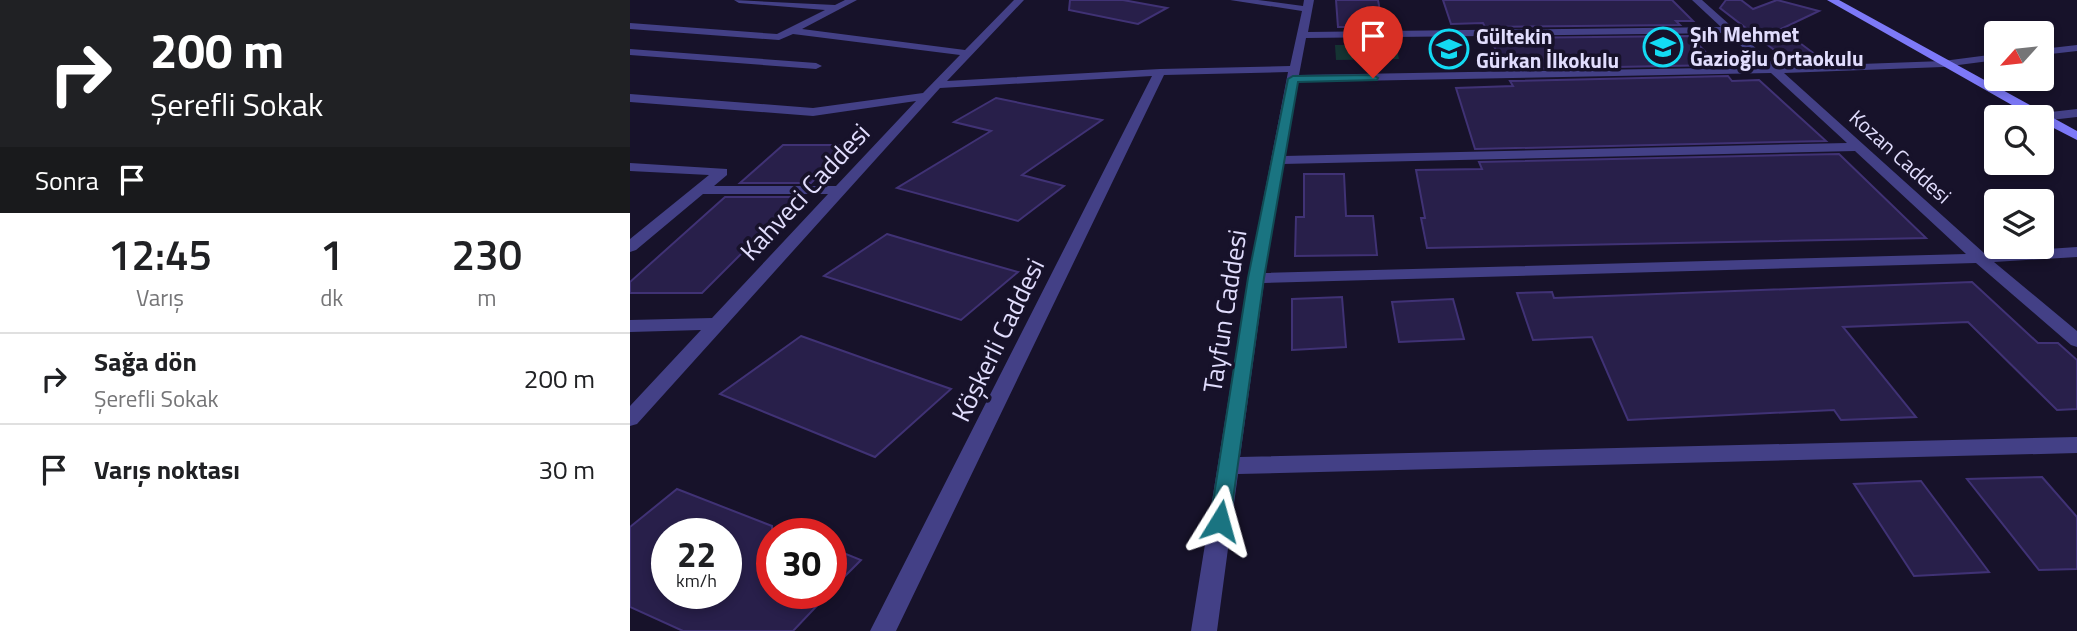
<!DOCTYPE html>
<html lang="tr">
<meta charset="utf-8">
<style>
:root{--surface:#fff;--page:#f2f2f2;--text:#202124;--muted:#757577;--line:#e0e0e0}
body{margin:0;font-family:"Titillium Web",sans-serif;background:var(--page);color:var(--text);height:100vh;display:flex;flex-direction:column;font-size:26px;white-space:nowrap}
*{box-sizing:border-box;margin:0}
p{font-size:23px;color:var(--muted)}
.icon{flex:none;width:38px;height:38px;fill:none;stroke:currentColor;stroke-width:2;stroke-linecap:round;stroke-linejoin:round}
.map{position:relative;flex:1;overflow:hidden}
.drawer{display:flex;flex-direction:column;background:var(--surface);width:630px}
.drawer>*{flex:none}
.top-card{background:#202124;color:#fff;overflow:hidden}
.needle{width:46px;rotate:243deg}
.buttons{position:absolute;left:1354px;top:21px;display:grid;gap:14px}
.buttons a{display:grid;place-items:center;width:70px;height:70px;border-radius:7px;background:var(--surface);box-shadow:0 4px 10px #0003;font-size:35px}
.speed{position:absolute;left:21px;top:518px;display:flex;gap:14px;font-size:35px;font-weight:700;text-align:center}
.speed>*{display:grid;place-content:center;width:91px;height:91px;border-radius:50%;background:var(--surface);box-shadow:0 4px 10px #0003;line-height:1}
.speed small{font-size:18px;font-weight:400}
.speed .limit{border:10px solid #d22;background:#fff;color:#111}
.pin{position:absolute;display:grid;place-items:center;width:60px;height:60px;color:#fff;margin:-72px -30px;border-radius:50% 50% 50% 0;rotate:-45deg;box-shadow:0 0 7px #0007}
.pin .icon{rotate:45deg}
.me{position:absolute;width:77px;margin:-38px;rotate:8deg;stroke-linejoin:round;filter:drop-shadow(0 0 5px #0008)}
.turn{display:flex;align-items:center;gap:24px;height:147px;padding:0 35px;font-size:32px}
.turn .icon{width:91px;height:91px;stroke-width:2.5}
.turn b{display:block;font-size:49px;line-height:60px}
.then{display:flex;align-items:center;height:66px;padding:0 35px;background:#0003;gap:14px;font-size:26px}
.eta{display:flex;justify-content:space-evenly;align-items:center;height:119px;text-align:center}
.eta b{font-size:42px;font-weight:600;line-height:49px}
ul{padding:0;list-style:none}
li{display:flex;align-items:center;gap:21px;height:91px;padding:0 35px;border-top:2px solid var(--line)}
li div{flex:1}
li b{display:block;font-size:26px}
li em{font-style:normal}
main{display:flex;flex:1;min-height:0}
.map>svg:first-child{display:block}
.green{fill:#153433}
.building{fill:#281f4a;stroke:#403275;stroke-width:2;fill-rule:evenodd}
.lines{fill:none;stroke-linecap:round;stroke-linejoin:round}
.street{fill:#434086;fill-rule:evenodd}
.secondary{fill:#7d79f8;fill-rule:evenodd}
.route{fill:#1a7481;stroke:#114b54;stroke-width:2}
.labels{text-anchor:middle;stroke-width:7;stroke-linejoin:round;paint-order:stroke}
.far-poi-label{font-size:21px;font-weight:bold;fill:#e1ddfd;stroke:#17122a;text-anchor:start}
.far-street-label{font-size:21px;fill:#e1ddfd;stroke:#17122a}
.street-label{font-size:26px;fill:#e1ddfd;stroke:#17122a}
</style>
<main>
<section class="drawer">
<div class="top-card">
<div class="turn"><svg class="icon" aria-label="right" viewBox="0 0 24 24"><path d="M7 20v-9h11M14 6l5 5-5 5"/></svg><div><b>200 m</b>Şerefli Sokak</div></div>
<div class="then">Sonra<svg class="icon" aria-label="arrive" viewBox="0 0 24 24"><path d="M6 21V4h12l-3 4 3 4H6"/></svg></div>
</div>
<div class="eta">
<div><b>12:45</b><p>Varış</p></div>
<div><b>1</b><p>dk</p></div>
<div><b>230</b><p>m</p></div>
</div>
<ul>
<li><svg class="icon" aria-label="right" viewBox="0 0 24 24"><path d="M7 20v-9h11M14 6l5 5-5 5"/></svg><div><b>Sağa dön</b><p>Şerefli Sokak</p></div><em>200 m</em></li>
<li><svg class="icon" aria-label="arrive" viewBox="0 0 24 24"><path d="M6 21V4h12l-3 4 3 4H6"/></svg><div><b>Varış noktası</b></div><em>30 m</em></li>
</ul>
</section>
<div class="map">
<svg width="1447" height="631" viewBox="0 0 1447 631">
<rect width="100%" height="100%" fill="#17122a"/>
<!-- green -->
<polygon class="green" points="705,45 766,45 769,59 706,60"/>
<!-- building -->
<g class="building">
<polygon points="440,0 493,0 537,8 508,24 439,10"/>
<polygon points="706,0 748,0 753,27 708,27"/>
<polygon points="813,0 1042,0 1063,21 1046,21 1050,25 855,27 853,23 821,24"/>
<polygon points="1096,0 1111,0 1123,9 1147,0 1189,11 1151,29 1186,55 1152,56 1090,8"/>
<polygon points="1060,36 1088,65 875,69 860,38"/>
<polygon points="1098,76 1102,81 1129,80 1196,141 845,149 826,88 883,86 880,81"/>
<polygon points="366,98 472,120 392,175 434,186 388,221 267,188 361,131 324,122"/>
<polygon points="153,145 219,145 181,183 110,183"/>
<polygon points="1209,154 1296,238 797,248 791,218 795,218 786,170 852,169 849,162"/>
<polygon points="674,174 714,174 716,216 743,216 747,255 665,256 666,217 674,217"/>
<polygon points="95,197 168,197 72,293 0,293 0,282"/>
<polygon points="257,234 321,253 388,272 331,320 194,276"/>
<polygon points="1342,282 1408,343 1428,343 1447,360 1447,409 1427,410 1338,322 1213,327 1286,417 1211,420 1204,410 998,420 962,337 903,340 887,293 922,292 924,298"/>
<polygon points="712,297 716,347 662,350 662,299"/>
<polygon points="823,299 834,339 769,342 762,302"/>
<polygon points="171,336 244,362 321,389 245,457 90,394"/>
<polygon points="1412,477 1447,517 1447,569 1409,570 1337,479"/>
<polygon points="1291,481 1359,572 1284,576 1224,484"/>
<path d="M47 489 142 526V593H199L163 631H53L0 607V527ZM37 534H96V593H37Z"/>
<polygon points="201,548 231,560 201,590"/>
</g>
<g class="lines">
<!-- street -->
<g class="street">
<path d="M104 0 205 5 215 0H227L172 29 335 50 384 0H394L317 81 530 69 660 66 672 11 600 0H628L673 6 674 0H684L678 32 1091 27 1062 0H1072L1147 67 1313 61 1367 54V60L1313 67 1154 73 1354 253 1447 247V257L1364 262 1447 331V347L1441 345 1346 263 634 283 610 457 1447 437V453L608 474 587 631H561L618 278 658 72 534 75 266 631H240L522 76 310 88 7 424 0 426V406L71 330 0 332V320L82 318 198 194H73L6 250 0 252V239L79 175 0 171V163L97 169V175L84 186H206L286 101 183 116 0 102V94L183 108 293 93 330 55 163 34 149 40 0 29V23L147 34 195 10 109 3ZM1097 33 1134 67 669 75 676 38ZM1141 73 1217 143 654 156 668 82ZM1225 151 1336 254 635 273 652 164Z"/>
<polygon points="1447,45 1447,51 1412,55 1412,49"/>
<polygon points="0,49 186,63 192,66 186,69 0,55"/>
<polygon points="1447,109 1447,117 1412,121 1412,117 1406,117 1412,113"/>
</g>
<!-- secondary -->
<polygon class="secondary" points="1197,0 1209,0 1447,131 1447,140 1412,122 1412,117 1403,117"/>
</g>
<!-- route -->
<polygon class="route" points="743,75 748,78 747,80 668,82 634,278 600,521 597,527 590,530 583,527 580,521 618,278 658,79 663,76"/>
<!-- icons -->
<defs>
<symbol id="school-ring" viewBox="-11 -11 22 22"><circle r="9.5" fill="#17122a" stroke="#13daf3" stroke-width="1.5"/><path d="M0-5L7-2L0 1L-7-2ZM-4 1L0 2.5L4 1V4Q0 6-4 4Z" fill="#13daf3"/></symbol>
</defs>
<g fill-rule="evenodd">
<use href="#school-ring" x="1011" y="25" width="44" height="44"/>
<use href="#school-ring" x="797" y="27" width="44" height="44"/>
</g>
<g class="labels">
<!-- far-poi labels -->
<g class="far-poi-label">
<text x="1060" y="42">Şıh Mehmet<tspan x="1060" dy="24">Gazioğlu Ortaokulu</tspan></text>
<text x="846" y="44">Gültekin<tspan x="846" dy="24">Gürkan İlkokulu</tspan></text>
</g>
<!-- far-street labels -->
<g class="far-street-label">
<text transform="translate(1270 157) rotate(42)" y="7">Kozan Caddesi</text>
</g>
<!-- street labels -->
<g class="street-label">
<text transform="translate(175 192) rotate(-47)" y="9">Kahveci Caddesi</text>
<text transform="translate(595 311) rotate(-81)" y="9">Tayfun Caddesi</text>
<text transform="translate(368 340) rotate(-64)" y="9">Köşkerli Caddesi</text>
</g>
</g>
</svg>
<div class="buttons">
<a><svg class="needle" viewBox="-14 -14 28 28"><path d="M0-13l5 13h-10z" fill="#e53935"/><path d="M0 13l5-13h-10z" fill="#757577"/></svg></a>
<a><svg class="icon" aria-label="search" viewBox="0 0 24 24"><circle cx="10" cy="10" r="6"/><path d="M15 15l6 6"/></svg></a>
<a><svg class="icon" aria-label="layers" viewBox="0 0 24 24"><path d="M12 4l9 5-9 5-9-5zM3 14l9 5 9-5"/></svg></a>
</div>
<div class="speed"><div>22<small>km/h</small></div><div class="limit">30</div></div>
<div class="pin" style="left:743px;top:78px;background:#d93025"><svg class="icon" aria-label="arrive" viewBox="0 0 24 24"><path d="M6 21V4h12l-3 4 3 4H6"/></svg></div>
<svg class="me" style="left:590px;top:521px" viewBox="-20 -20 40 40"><path d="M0-17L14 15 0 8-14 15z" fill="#1a7481" stroke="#fff" stroke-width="4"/></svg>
</div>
</main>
